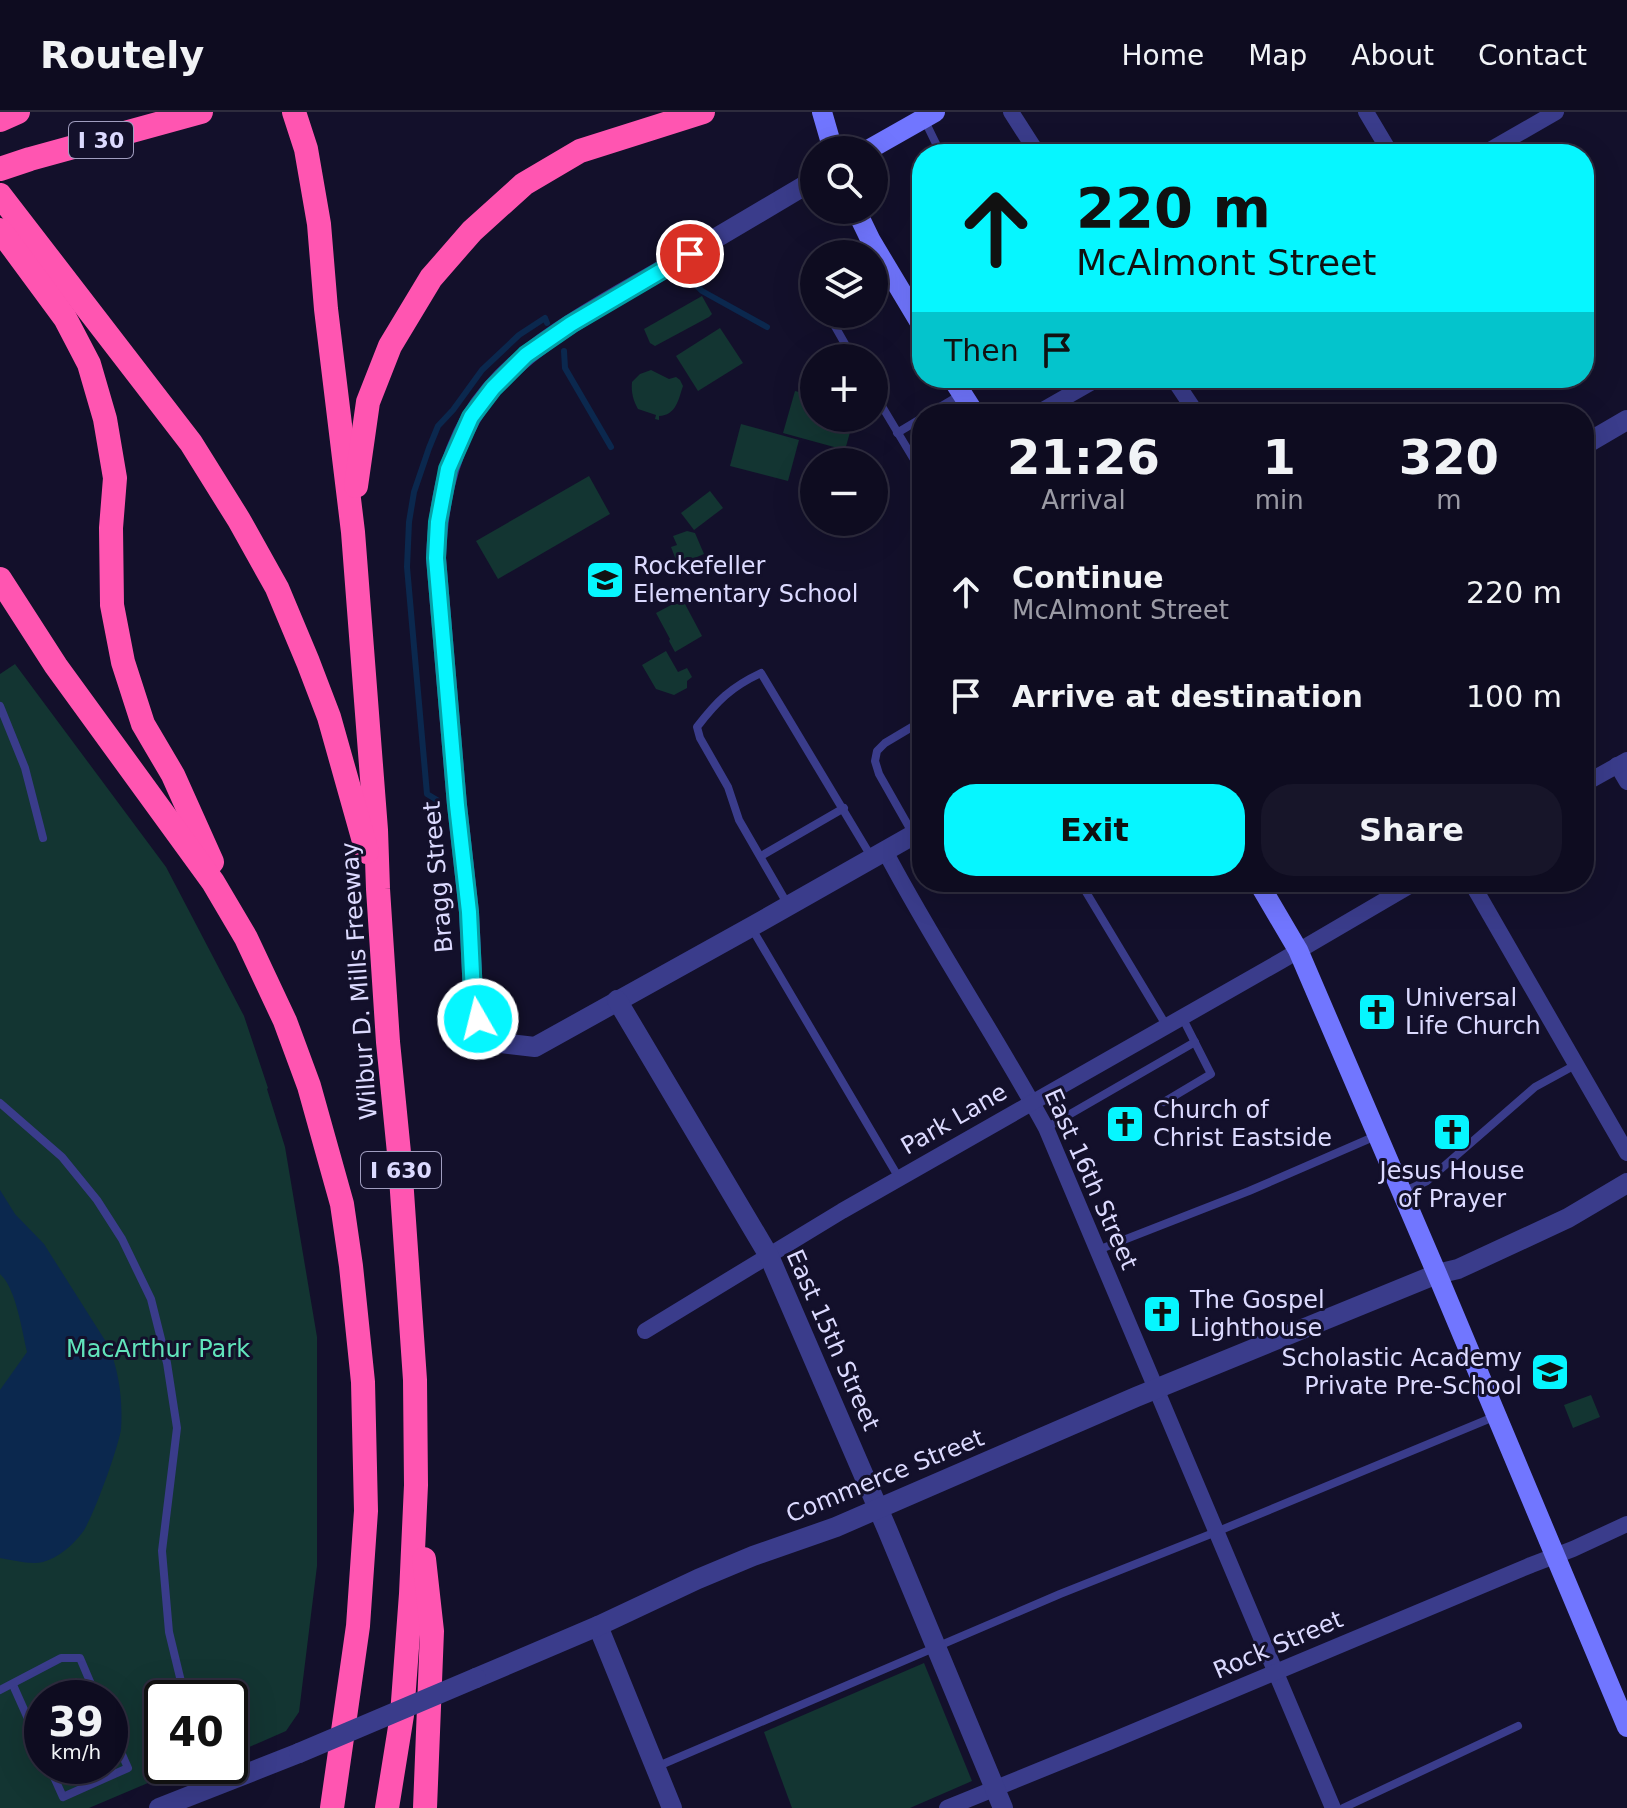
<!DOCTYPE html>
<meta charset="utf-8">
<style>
:root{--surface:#0e0c20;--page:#171529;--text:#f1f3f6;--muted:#9b9ba5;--line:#2e2c3e;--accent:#06f6ff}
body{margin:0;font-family:"DejaVu Sans",sans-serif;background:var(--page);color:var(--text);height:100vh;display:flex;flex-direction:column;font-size:30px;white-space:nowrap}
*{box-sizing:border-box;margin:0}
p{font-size:26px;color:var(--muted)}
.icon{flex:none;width:44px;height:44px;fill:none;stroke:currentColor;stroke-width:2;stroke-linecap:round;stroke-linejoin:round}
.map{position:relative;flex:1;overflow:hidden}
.panel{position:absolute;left:912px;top:292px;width:682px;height:488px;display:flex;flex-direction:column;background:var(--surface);border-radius:32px;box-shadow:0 8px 32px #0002,0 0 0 2px var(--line)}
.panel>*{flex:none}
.top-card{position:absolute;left:912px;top:32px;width:682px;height:244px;border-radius:32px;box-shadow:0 8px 32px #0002,0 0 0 2px var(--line);background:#06f6ff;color:#111;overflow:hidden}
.controls{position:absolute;left:800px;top:24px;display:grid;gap:16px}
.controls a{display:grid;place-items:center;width:88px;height:88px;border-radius:50%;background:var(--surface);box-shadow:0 8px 32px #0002,0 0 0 2px var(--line);font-size:40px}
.speed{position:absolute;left:24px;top:1568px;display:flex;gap:16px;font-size:40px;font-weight:700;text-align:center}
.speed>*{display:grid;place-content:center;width:104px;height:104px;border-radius:50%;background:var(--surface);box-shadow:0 8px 32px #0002,0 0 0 2px var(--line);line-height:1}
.speed small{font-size:20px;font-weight:400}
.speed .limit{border:4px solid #111;border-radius:12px;background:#fff;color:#111}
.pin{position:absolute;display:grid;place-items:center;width:68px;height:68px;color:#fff;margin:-34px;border:4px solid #fff;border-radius:50%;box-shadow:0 2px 8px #0007}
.me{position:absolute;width:88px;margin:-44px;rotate:352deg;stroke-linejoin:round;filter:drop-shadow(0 0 6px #0008)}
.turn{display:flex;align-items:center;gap:28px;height:168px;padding:0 32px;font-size:36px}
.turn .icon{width:104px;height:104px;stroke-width:2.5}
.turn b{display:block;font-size:56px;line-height:68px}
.then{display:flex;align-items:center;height:76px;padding:0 32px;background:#0003;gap:16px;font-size:30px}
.eta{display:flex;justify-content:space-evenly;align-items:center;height:136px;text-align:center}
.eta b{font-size:48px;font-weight:800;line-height:56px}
.action{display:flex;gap:16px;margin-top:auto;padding:16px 32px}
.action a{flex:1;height:92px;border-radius:32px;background:var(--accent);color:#111;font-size:32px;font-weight:800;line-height:92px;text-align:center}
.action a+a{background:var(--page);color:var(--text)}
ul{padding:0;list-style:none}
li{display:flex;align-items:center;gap:24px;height:104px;padding:0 32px}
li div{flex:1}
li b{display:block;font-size:30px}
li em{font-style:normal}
header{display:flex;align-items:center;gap:48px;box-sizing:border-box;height:112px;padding:0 40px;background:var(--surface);border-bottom:2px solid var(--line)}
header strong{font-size:38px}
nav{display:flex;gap:44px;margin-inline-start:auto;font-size:28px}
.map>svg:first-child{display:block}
.green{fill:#133532;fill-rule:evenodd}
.water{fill:#0b284e}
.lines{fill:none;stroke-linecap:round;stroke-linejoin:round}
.stream{stroke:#0b284e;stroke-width:6}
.service{stroke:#3a3c8b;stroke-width:8}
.minor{stroke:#3a3c8b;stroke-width:16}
.tertiary{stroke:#3a3c8b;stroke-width:20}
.secondary{stroke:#7176ff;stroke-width:20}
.motorway{stroke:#ff55b1;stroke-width:24}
.tertiary-bridge{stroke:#3a3c8b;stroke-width:20}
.route-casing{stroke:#04a0a6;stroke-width:20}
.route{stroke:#06f6ff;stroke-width:14}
.labels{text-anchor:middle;stroke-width:6;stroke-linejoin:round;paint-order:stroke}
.shield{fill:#13102b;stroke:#a09dbf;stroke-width:2}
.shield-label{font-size:22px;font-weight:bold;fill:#dcdaff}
.poi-label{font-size:24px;fill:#dcdaff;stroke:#13102b;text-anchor:start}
.street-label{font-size:24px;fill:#dcdaff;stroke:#13102b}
.park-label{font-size:24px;fill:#61e4bb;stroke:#13102b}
</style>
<header>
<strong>Routely</strong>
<nav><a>Home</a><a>Map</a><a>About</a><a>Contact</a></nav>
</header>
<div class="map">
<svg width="1627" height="1696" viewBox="0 0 1627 1696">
<rect width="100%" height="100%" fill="#13102b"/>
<!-- green -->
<g class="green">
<polygon points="702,184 712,202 709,205 655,234 650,231 644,217"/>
<polygon points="720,216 743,251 698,279 676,244"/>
<path d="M651 258 669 267 676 265 680 268 683 274C678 289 676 303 659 304V308L655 307 656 303 638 297C633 288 631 280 632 270L640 262Z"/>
<polygon points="795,279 814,284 814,306 854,306 845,338 783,321"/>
<polygon points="741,312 799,328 788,369 730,354"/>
<polygon points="589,364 610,402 498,467 476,429"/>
<polygon points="710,379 723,396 694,418 681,401"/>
<polygon points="687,419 695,421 704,442 678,453 671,435 677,433 673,424"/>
<polygon points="673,492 685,492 702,524 675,540 669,529 670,527 656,501"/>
<polygon points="666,539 678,560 687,556 692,565 687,569 687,576 674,583 656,577 642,553"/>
<path d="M15 552 166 755 244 904 268 976 267 977 285 1035 317 1225V1454L299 1600 286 1619 247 1636 230 1640V1586H162V1654H188L89 1696H0V562ZM42 1586H110V1654H42Z"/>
<polygon points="1591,1283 1600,1305 1573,1316 1564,1293"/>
<polygon points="924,1551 972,1669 910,1696 792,1696 764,1620"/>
</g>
<!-- water -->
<path class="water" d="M0 1078 15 1102 44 1132 108 1233C119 1258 123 1289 121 1317 119 1334 92 1409 82 1421 73 1433 58 1446 43 1450 30 1453 13 1448 0 1446V1278L27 1240C22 1219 16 1176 0 1162Z"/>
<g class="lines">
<!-- stream -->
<g class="stream">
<polyline points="690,167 702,179 767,215"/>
<polyline points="564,239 565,256 611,335"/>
<polyline points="437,688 427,682 407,455 409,410 414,380 429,336 438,314 453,298 482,258 519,223 545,206 547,211"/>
</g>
<!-- service -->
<g class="service">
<polyline points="924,7 941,42"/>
<polyline points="858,142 873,132"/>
<polyline points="828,202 853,246"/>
<polyline points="874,281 922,361"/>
<polyline points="928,302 962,282"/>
<polyline points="897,321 922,306"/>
<polyline points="0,594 25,656 43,726"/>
<polyline points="913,722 879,662 875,649 877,639 885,631 922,609"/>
<polyline points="761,744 844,696"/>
<polyline points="1080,770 1166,913"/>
<path d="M788 793 739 708 728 675 700 626 697 615C717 589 731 575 761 561L872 746"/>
<polyline points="751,815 899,1066"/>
<polyline points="1164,990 1211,962 1182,905"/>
<polyline points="0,991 62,1045 97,1088 122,1127 151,1187 167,1251 177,1316 162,1439 169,1520 185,1586"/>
<polyline points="1046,1016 1195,930"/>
<polyline points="1403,1080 1427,1069 1535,975 1577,952"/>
<polyline points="1098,1138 1249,1079 1378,1023"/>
<polyline points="13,1573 42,1638"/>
<polyline points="0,1578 61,1546 80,1546 97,1586"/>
<polyline points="49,1654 63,1685 128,1656 110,1615"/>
<polyline points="209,1654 215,1672"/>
<polyline points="656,1655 1060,1482 1216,1420 1496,1304"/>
<polyline points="1343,1696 1518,1614"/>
</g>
<!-- minor -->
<g class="minor">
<polyline points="1011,0 1038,42"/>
<polyline points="1366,0 1391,42"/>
<polyline points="1483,42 1556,0"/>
<polyline points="1173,266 1197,302"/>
<polyline points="1036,302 1099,266"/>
<polyline points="1617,653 1627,670"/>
<polyline points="1584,672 1627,648"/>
<path d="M885 739C935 834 995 922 1046 1016L1333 1696"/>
<polyline points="1471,770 1627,1041"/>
<polyline points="645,1219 842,1099 1281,849 1416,770"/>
<polyline points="947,1696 1109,1630 1531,1453 1573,1437 1627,1412"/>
</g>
<!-- tertiary -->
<g class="tertiary">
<path d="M814 68C765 97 716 126 667 155 601 194 510 238 471 306 446 350 438 396 436 446L457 693 469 800 473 882 478 907 487 922 501 931 535 935 751 815 922 718"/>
<polyline points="1584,333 1627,308"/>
<polyline points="617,888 769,1144 887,1417 1003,1696"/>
<polyline points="598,1514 672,1696"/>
<polyline points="476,1566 598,1514 698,1467 753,1444 836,1415 1136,1285 1437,1162 1458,1157 1568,1106 1627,1071"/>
<polyline points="159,1696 299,1641"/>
</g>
<!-- secondary -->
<g class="secondary">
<polyline points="822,0 833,38"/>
<polyline points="868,38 935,0"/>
<polyline points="856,98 871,129 922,214"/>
<polyline points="952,266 975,302"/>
<polyline points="1258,770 1298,838 1437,1162 1627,1615"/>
</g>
<!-- motorway -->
<g class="motorway">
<polyline points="294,0 306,37 319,112 326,197 353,420 376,718 378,777 388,930 400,1051 415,1268 416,1373 411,1482 402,1603 387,1696"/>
<polyline points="0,8 18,0"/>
<polyline points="0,57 30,47 201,0"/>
<polyline points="0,83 191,331 239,408 277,476 308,550 329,605 367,740"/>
<polyline points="0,118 65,206 89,252 105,307 115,366 111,416 112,493 123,550 143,612 173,663 212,750"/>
<polyline points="356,374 368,290 390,234 431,166 472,119 524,72 580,39 703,0"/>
<polyline points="0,467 56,554 213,770 246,826 285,909 309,974 342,1092 351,1154 363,1270 366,1399 358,1514 332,1696"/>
<polyline points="424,1447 432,1519 425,1696"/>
</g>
<!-- tertiary-bridge -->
<polyline class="tertiary-bridge" points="299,1641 476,1566"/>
</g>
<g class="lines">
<defs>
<polyline id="route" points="478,907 473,882 469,800 457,693 436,446 438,410 448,357 471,305 493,276 526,243 571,212 690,142"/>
</defs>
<!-- route casing -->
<use href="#route" class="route-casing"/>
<!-- route -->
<use href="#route" class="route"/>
</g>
<!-- icons -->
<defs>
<symbol id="school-square" viewBox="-11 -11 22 22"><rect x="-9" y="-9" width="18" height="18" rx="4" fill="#06f6ff" stroke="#13102b"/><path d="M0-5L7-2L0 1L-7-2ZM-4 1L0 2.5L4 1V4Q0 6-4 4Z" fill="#111"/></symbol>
<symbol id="church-square" viewBox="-11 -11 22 22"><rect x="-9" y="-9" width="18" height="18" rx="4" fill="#06f6ff" stroke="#13102b"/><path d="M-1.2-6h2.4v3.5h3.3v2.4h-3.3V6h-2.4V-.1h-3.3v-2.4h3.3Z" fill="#111"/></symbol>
</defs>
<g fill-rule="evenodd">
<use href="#school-square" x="583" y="446" width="44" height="44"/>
<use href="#church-square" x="1355" y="878" width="44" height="44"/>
<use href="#church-square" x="1103" y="990" width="44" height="44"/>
<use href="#church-square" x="1430" y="998" width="44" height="44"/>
<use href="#church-square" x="1140" y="1180" width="44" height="44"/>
<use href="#school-square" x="1528" y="1238" width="44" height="44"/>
</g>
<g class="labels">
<!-- shield labels -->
<g class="shield">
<rect x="69" y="10" width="64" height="36" rx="6"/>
<rect x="361" y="1040" width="80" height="36" rx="6"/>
</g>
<g class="shield-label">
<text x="101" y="36">I 30</text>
<text x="401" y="1066">I 630</text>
</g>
<!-- poi labels -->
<g class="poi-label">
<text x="633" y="462">Rockefeller<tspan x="633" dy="28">Elementary School</tspan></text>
<text x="1405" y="894">Universal<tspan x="1405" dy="28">Life Church</tspan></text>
<text x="1153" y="1006">Church of<tspan x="1153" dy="28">Christ Eastside</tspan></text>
<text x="1452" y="1067" text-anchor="middle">Jesus House<tspan x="1452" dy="28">of Prayer</tspan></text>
<text x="1190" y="1196">The Gospel<tspan x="1190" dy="28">Lighthouse</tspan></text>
<text x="1522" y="1254" text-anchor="end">Scholastic Academy<tspan x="1522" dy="28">Private Pre-School</tspan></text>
</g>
<!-- street labels -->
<g class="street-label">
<text transform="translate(438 765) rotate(-95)" y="8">Bragg Street</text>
<text transform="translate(359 869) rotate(-94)" y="8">Wilbur D. Mills Freeway</text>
<text transform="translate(954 1007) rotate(-30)" y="8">Park Lane</text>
<text transform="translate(1091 1067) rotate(66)" y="8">East 16th Street</text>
<text transform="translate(833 1228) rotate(66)" y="8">East 15th Street</text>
<text transform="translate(885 1364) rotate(-22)" y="8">Commerce Street</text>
<text transform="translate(1278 1533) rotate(-23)" y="8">Rock Street</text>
</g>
<!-- park labels -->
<g class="park-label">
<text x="158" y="1245">MacArthur Park</text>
</g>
</g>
</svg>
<div class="controls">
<a><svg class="icon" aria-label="search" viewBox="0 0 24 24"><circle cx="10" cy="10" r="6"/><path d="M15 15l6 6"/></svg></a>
<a><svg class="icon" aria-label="layers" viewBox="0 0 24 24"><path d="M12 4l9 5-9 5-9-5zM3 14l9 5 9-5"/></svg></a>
<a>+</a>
<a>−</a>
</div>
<div class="speed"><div>39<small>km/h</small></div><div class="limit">40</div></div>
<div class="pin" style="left:690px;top:142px;background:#d93025"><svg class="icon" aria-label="arrive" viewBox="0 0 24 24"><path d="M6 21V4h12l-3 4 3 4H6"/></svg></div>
<svg class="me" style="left:478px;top:907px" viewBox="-20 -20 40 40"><circle r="17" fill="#06f6ff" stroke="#fff" stroke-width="3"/><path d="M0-11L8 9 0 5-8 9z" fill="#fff"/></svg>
<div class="top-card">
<div class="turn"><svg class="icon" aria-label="ahead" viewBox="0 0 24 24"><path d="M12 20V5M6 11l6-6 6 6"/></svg><div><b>220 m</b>McAlmont Street</div></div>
<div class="then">Then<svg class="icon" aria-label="arrive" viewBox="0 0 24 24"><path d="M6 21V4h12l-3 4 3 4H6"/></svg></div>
</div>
<section class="panel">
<div class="eta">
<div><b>21:26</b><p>Arrival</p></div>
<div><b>1</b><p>min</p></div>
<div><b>320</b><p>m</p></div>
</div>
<ul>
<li><svg class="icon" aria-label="ahead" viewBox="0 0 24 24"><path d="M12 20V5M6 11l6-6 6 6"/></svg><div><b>Continue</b><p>McAlmont Street</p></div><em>220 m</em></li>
<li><svg class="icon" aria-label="arrive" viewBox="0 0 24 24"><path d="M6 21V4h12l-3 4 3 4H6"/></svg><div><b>Arrive at destination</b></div><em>100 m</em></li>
</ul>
<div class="action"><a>Exit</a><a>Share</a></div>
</section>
</div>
